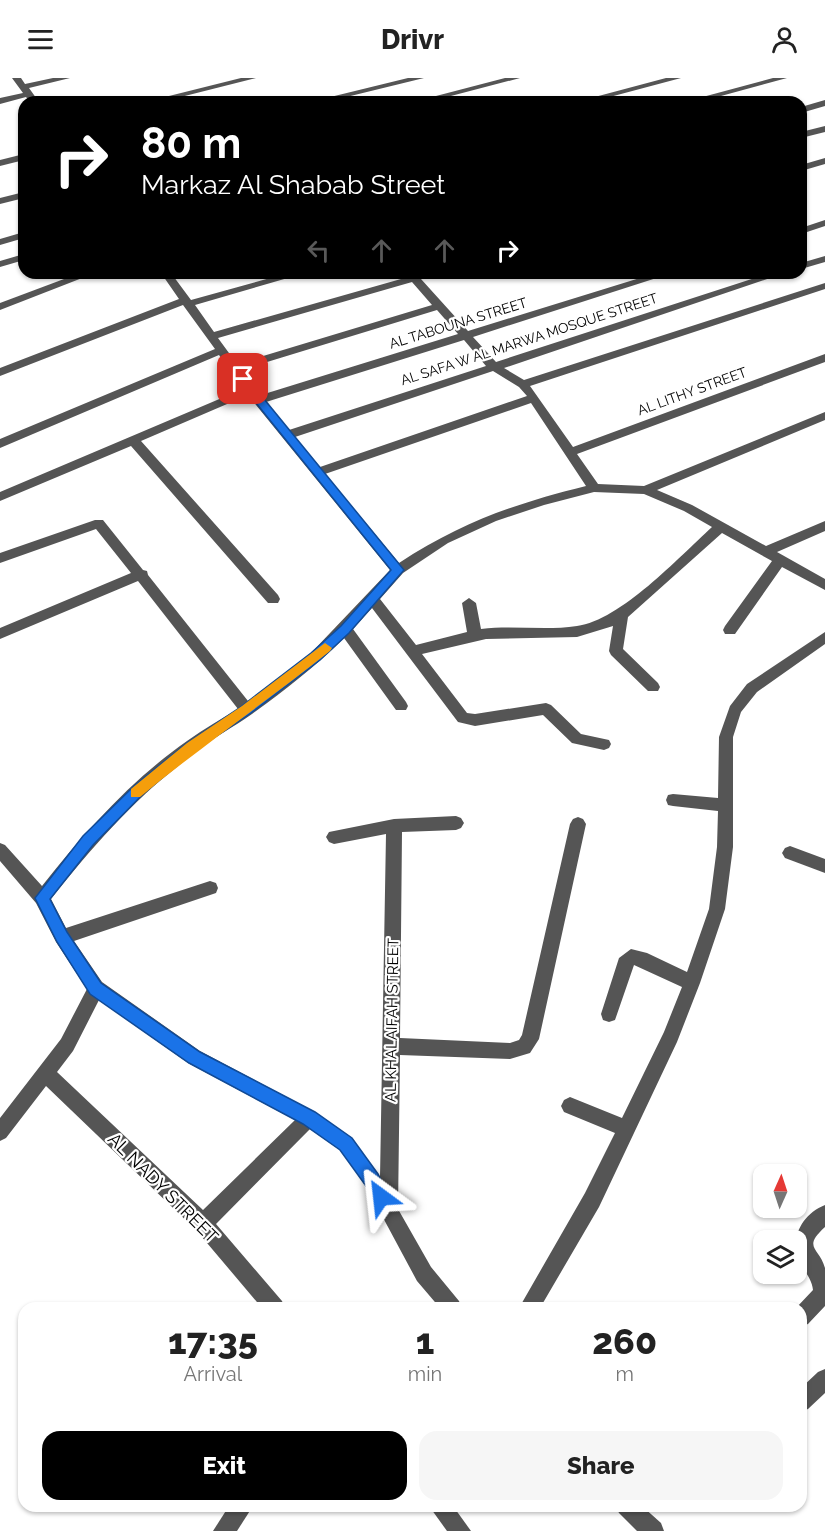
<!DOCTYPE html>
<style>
:root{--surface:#fff;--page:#f6f6f6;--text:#222;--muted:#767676;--accent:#000}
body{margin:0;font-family:Raleway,sans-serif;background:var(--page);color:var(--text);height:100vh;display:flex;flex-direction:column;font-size:22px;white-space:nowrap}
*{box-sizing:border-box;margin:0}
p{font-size:20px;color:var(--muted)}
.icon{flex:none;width:33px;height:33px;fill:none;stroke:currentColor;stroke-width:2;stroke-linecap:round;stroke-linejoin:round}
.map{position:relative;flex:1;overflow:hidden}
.side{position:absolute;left:18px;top:1224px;width:789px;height:210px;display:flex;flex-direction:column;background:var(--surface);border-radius:18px;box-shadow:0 2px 4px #0004}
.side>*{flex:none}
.guide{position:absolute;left:18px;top:18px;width:789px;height:183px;border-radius:18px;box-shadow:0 2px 4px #0004;background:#000;color:#fff;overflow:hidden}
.needle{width:39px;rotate:3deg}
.fabs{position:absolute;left:753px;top:1086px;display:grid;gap:12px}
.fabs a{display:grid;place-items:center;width:54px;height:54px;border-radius:12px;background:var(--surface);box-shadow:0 2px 4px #0004;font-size:30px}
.pin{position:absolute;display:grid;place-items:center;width:51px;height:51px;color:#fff;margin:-26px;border-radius:12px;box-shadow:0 3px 9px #0006}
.me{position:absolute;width:66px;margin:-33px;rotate:330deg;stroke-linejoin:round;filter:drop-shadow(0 0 4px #0008)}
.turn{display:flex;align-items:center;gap:21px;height:126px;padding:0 24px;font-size:27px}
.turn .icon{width:78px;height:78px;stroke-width:2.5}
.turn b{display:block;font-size:42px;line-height:51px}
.lanes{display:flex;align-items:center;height:57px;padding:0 24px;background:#0003;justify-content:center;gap:30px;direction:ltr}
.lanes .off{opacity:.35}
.eta{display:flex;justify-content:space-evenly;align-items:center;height:102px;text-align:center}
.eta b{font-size:36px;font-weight:800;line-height:42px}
.primary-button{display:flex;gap:12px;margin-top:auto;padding:12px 24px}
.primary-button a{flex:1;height:69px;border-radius:18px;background:var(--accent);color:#fff;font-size:24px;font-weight:800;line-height:69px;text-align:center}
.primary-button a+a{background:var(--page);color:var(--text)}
header{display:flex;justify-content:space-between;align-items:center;height:78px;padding:0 24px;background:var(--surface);font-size:27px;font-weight:800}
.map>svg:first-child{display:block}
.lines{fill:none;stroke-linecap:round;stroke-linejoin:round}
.minor{fill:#555;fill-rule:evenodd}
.route{fill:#1a73e8;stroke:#114b97;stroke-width:1.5}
.slow{fill:#f59e0b}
.labels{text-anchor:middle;stroke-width:4.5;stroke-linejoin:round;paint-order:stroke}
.far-street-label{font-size:14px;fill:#000;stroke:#fff}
.street-label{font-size:15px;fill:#000;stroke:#fff}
.near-street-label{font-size:18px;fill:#000;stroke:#fff}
</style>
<header><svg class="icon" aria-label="menu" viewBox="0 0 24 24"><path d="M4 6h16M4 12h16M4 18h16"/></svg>Drivr<svg class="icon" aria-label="person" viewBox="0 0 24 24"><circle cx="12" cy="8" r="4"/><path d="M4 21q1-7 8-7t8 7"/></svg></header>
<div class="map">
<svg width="825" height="1453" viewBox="0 0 825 1453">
<rect width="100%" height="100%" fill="#fff"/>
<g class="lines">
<!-- minor -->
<g class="minor">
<polygon points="12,0 21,0 25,6 53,0 70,0 29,10 39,24 30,24 26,19 0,26 0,20 23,15"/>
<polygon points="241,0 256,0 161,24 145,24"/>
<polygon points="408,0 424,0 326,24 310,24"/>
<polygon points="505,0 520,0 428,24 413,24"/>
<polygon points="666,0 681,0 591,24 576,24"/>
<polygon points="773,0 787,0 699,24 684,24"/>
<polygon points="825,22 825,28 801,35 801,29"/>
<polygon points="825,48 825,54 801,60 801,54"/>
<polygon points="24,76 24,82 0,88 0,82"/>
<polygon points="825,80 825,86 801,93 801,87"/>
<polygon points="24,114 24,120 0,126 0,120"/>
<polygon points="825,142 825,148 801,156 801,150"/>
<polygon points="24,154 24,160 0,167 0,161"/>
<polygon points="24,176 24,182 0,189 0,183"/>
<polygon points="825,178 825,184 801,191 801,185"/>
<polygon points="80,195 95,195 0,232 0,225"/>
<path d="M161 195H171L191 222 288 195H305L195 227 214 254 408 199 405 195H437L421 201 468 253 656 195H672L473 259 496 284 770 195H785L504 290 524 302 825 205V211L530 308 573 369 825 276V284L577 376 598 406 644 408 825 334V342L657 412 692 427 766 468 825 443V453L777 474 825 501V512L782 489 735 556H725L723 552 725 548 772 483 722 455 628 539 623 571 658 605 660 609 658 613H648L611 577 609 573 613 548 577 559 486 561 422 576 467 635 475 636 546 625 551 627 581 656 609 662 611 666 609 670 604 672 572 665 543 637 475 648 458 644 372 530 353 551 406 624 408 628 406 632H396L344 560C316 588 284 613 252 636 234 649 212 660 194 674 138 718 95 765 51 821L66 850 210 803 216 805 218 810 216 815 74 863 102 904 200 973 315 1034 352 1060 380 1099 386 756 334 766 329 764 326 759 329 754 394 741 456 738 461 740 464 745 461 750 456 752 402 754 400 960 510 965 519 962 522 957 570 746 573 741 578 739 583 741 586 746 539 961 530 975 510 981 400 977 398 1131 431 1189 459 1223 462 1230H440L417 1203 366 1108 340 1072 310 1051 216 1146 282 1223 285 1230H262L196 1152 46 1008 6 1060 0 1063V1040L61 961 87 911 56 864 36 825 0 783V765L5 767 42 808C84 755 131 702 187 663 204 651 221 641 238 631L138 503 0 561V550L131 495 96 451 0 485V475L95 442H103L143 492 147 493 148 497 248 623 311 575 390 492 248 317 141 363 278 517 280 521 278 525H268L131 368 0 423V414L243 311 219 277 0 370V361L215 271 183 227 0 298V290L179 221ZM412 204 432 227 237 286 218 260ZM437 232 458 256 261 317 241 292ZM464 262 486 288 289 352 266 324ZM493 293 519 309 527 318 320 389 295 359ZM531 325 586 408C514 426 462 444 399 485L325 396ZM594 414 644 416 684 433 712 449C678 480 621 542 577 548 545 553 513 547 481 551L476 525 469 520 462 525 467 554 416 567 380 521 403 495 448 465 496 443 544 427ZM99 922 188 985 295 1042 203 1132 57 994 73 973Z"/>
<polygon points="825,554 825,566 757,614 741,634 733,659 733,769 725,831 700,905 677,964 599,1129 540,1230 519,1230 585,1115 615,1055 564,1034 561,1028 564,1022 570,1019 622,1040 664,954 682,909 634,887 615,942 609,944 603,942 601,936 619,880 631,871 647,875 687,894 709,831 717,769 718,733 673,728 668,727 666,722 668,717 673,716 718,720 719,659 730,628 747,606"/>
<polygon points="790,768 825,781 825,795 785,780 782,775 785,770"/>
<path d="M825 1127V1149C802 1170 819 1169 825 1190 825 1201 825 1217 825 1228L808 1246 801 1249V1230H796L813 1212C812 1201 804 1193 799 1183 789 1161 802 1136 825 1127Z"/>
<polygon points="825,1291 825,1315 808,1331 801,1334 801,1310 818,1294"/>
<polygon points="229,1428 253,1428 237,1453 213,1453"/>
<polygon points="429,1428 453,1428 471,1453 447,1453"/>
<polygon points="615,1428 642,1428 661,1445 664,1453 637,1453 619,1435"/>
</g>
</g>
<!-- route -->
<polygon class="route" points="239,299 246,299 404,492 349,555 320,582 251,635 196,672 143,716 93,767 50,821 67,854 101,905 200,974 315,1034 352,1060 378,1096 389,1119 386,1125 381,1127 375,1125 366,1108 340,1072 303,1046 189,985 90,916 57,864 35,820 83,758 134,708 187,665 242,628 311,575 341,548 391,492 239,304"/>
<!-- slow -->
<path class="slow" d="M325 565 332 570 330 573C267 623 202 668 140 719H131V711L187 665 242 628Z"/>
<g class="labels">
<!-- far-street labels -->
<g class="far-street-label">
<text transform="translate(458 245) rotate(-17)" y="5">AL TABOUNA STREET</text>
<text transform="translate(529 261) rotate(-18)" y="5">AL SAFA W AL MARWA MOSQUE STREET</text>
<text transform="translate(692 313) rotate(-20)" y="5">AL LITHY STREET</text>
</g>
<!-- street labels -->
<g class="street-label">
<text transform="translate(392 942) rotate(-89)" y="5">AL KHALAIFAH STREET</text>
</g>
<!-- near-street labels -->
<g class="near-street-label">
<text transform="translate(163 1110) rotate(45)" y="6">AL NADY STREET</text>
</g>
</g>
</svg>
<div class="fabs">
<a><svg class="needle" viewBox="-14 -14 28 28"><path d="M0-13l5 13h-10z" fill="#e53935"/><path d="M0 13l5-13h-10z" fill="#767676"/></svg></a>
<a><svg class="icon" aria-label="layers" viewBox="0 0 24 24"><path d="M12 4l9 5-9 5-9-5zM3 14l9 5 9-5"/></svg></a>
</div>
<div class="pin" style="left:243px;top:301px;background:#d93025"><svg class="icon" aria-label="arrive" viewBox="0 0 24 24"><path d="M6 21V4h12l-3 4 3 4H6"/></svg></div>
<svg class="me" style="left:381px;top:1119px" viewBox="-20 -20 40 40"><path d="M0-17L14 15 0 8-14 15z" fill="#1a73e8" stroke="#fff" stroke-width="4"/></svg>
<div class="guide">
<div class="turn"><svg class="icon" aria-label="right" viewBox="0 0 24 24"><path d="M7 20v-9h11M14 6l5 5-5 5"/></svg><div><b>80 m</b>Markaz Al Shabab Street</div></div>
<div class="lanes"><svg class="icon off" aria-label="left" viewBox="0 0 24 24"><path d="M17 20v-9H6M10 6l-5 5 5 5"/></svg><svg class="icon off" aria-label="ahead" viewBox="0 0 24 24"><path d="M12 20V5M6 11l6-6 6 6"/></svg><svg class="icon off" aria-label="ahead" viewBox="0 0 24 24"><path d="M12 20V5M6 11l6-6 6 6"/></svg><svg class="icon" aria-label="right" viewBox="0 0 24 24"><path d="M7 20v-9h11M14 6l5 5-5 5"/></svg></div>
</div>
<section class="side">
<div class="eta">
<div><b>17:35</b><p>Arrival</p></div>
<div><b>1</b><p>min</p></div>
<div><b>260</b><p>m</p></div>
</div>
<div class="primary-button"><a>Exit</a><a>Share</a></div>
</section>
</div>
